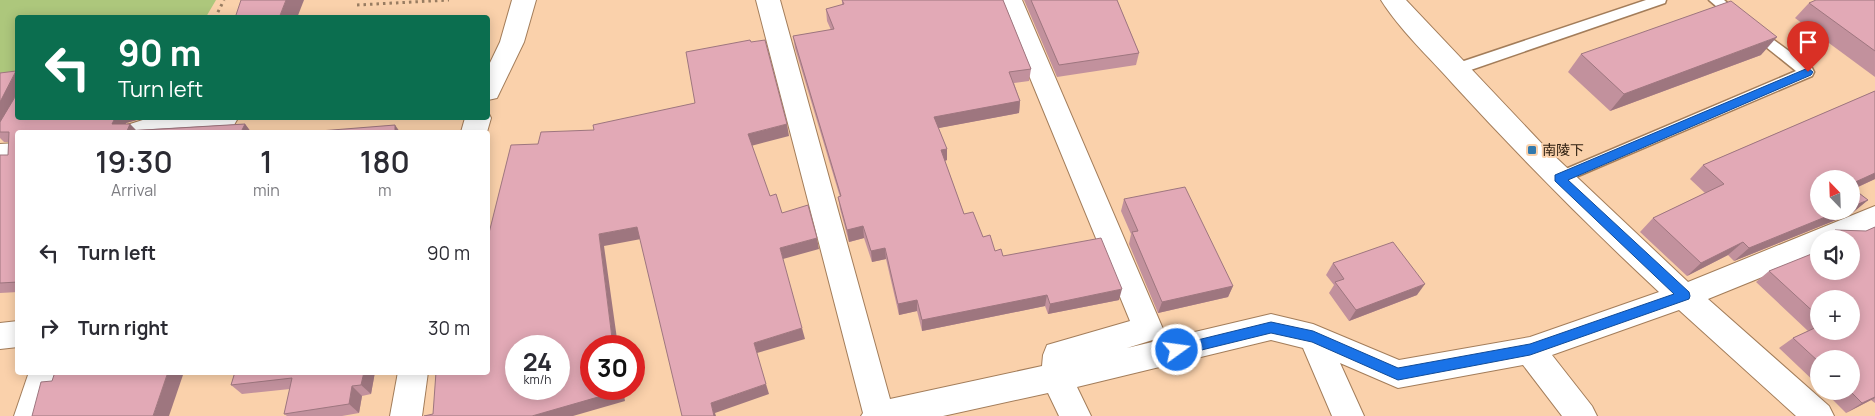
<!DOCTYPE html>
<meta charset="utf-8">
<style>
:root{--surface:#fff;--page:#f7f7f7;--text:#2b2b33;--muted:#7c7c81}
body{margin:0;font-family:Manrope,"Noto Sans JP",sans-serif;background:var(--page);color:var(--text);height:100vh;display:flex;flex-direction:column;font-size:19px;white-space:nowrap}
*{box-sizing:border-box;margin:0}
p{font-size:16px;color:var(--muted)}
.icon{flex:none;width:28px;height:28px;fill:none;stroke:currentColor;stroke-width:2;stroke-linecap:round;stroke-linejoin:round}
.map{position:relative;flex:1;overflow:hidden}
.details{position:absolute;left:15px;top:130px;width:475px;height:245px;display:flex;flex-direction:column;background:var(--surface);border-radius:5px;box-shadow:0 2px 12px #0003}
.details>*{flex:none}
.hud{position:absolute;left:15px;top:15px;width:475px;height:105px;border-radius:5px;box-shadow:0 2px 12px #0003;background:#0b6e4f;color:#fff;overflow:hidden}
.needle{width:32px;rotate:337deg}
.fabs{position:absolute;left:1810px;top:170px;display:grid;gap:10px}
.fabs a{display:grid;place-items:center;width:50px;height:50px;border-radius:50%;background:var(--surface);box-shadow:0 2px 12px #0003;font-size:25px}
.speed{position:absolute;left:505px;top:335px;display:flex;gap:10px;font-size:25px;font-weight:700;text-align:center}
.speed>*{display:grid;place-content:center;width:65px;height:65px;border-radius:50%;background:var(--surface);box-shadow:0 2px 12px #0003;line-height:1}
.speed small{font-size:12px;font-weight:400}
.speed .limit{border:8px solid #d22;background:#fff;color:#111}
.pin{position:absolute;display:grid;place-items:center;width:42px;height:42px;color:#fff;margin:-51px -21px;border-radius:50% 50% 50% 0;rotate:-45deg;box-shadow:0 0 5px #0007}
.pin .icon{rotate:45deg}
.me{position:absolute;width:55px;margin:-28px;rotate:76deg;stroke-linejoin:round;filter:drop-shadow(0 0 4px #0008)}
.turn{display:flex;align-items:center;gap:18px;height:105px;padding:0 20px;font-size:22px}
.turn .icon{width:65px;height:65px;stroke-width:2.5}
.turn b{display:block;font-size:35px;line-height:42px}
.eta{display:flex;justify-content:space-evenly;align-items:center;height:85px;text-align:center}
.eta b{font-size:30px;font-weight:600;line-height:35px}
ul{padding:0;list-style:none}
li{display:flex;align-items:center;gap:15px;height:75px;padding:0 20px}
li div{flex:1}
li b{display:block;font-size:19px}
li em{font-style:normal}
.map>svg:first-child{display:block}
.green{fill:#adc77c}
.lines{fill:none;stroke-linecap:round;stroke-linejoin:round}
.service-casing{stroke:#a37d5a;stroke-width:3}
.minor-casing{stroke:#a37d5a;stroke-width:2}
.path{stroke:#987c61;stroke-width:3;stroke-dasharray:2.5 4;stroke-linecap:butt}
.service{fill:#fff;fill-rule:evenodd}
.minor{fill:#fff;fill-rule:evenodd}
.wall{fill:#c2919d;fill-rule:evenodd}
.shaded-wall{fill:#9e767f}
.building{fill:#e2a9b6;stroke:#9e767f;fill-rule:evenodd}
.route{fill:#1a73e8;stroke:#114b97}
.poi-dot{fill:#3279ad;stroke:#fad1ab;stroke-width:2}
.labels{text-anchor:middle;stroke-width:4;stroke-linejoin:round;paint-order:stroke}
.poi-label{font-size:14px;fill:#302112;stroke:#fad1ab;text-anchor:start}
</style>
<div class="map">
<svg width="1875" height="416" viewBox="0 0 1875 416">
<rect width="100%" height="100%" fill="#fad1ab"/>
<!-- green -->
<polygon class="green" points="0,0 216,0 206,17 18,18 17,73 0,75"/>
<g class="lines">
<defs>
<g id="service">
<polygon points="1646,0 1666,0 1665,3 1459,74 1449,74 1447,70 1449,66"/>
<polygon points="1709,0 1724,0 1742,16 1741,19 1731,19"/>
<polygon points="1756,27 1812,68 1814,72 1812,76 1564,182 1554,182 1552,178 1554,174 1796,71 1751,35 1749,32 1751,29"/>
</g>
<g id="minor">
<polygon points="512,0 536,0 524,42 497,98 488,100 488,67 500,42"/>
<path d="M756 0H780L890 399 1042 366 1043 355 1047 345 1130 321 998 0H1022L1163 329 1159 338 1127 348 1271 314 1313 324 1399 360 1530 337 1659 292C1588 226 1519 156 1453 84 1430 58 1399 29 1381 0H1406L1546 148 1688 282 1875 206V230L1851 241V239H1819V254L1708 299 1829 406 1834 416H1796L1679 310 1552 355 1592 406 1597 416H1562L1523 365 1398 388 1340 363 1364 416H1332L1303 348 1271 340 1077 387 1091 416H1059L1048 393 943 416H861L863 413Z"/>
<polygon points="488,112 491,118 487,132 461,132 465,118 488,118"/>
<path d="M149 118H238L234 125C200 136 159 132 123 132L127 125Z"/>
<polygon points="18,143 18,163 0,164 0,144"/>
<polygon points="18,321 18,347 0,349 0,323"/>
<polygon points="29,372 59,372 46,416 14,416"/>
<polygon points="398,372 428,372 422,416 390,416"/>
</g>
</defs>
<!-- service casing -->
<use href="#service" class="service-casing"/>
<!-- minor casing -->
<use href="#minor" class="minor-casing"/>
<!-- path -->
<g class="path">
<polyline points="357,5 449,0"/>
<polyline points="215,18 224,0"/>
</g>
<!-- service -->
<use href="#service" class="service"/>
<!-- minor -->
<use href="#minor" class="minor"/>
</g>
<!-- wall -->
<g class="wall">
<polygon points="842,0 1003,0 1031,69 1029,81 1014,83 1020,101 1019,113 938,128 947,149 947,160 945,161 964,214 995,251 1003,256 1119,300 1048,314 1045,306 922,331 917,311 899,315 886,259 872,262 864,238 849,242 840,209 838,197 840,197 795,48 793,36 831,30 827,21 826,9 842,5"/>
<polygon points="1024,0 1117,0 1139,53 1136,65 1057,77"/>
<polygon points="1875,0 1875,77 1795,18 1809,3"/>
<polygon points="1581,54 1761,55 1610,111 1568,72"/>
<polygon points="0,73 13,99 18,118 144,118 126,123 126,124 130,124 135,130 245,124 251,132 18,132 18,292 0,293 0,155 8,155 9,142 4,142 0,138"/>
<polygon points="1875,91 1875,179 1854,189 1868,200 1851,214 1734,261 1728,255 1687,276 1640,232 1653,218 1705,193 1690,179 1703,165"/>
<polygon points="1124,199 1233,286 1228,297 1158,313 1129,244 1131,234 1121,211"/>
<path d="M1875 227V403L1871 400 1846 413 1824 391H1851L1819 359V386L1779 348 1793 338 1808 331 1756 282 1769 271 1851 239H1823L1835 230 1866 231ZM1819 299 1851 331H1819Z"/>
<polygon points="1333,263 1417,295 1349,321 1329,293 1334,285 1326,275"/>
<polygon points="235,372 375,372 371,394 362,396 359,413 342,416 287,416 284,414 290,389 242,394 231,385"/>
</g>
<!-- shaded-wall -->
<g class="shaded-wall">
<polygon points="286,0 304,0 297,18 279,18"/>
<polygon points="1777,37 1761,55 1610,111 1624,94"/>
<polygon points="16,71 18,73 18,91 1,123 0,123 0,102"/>
<polygon points="1020,101 1019,113 934,129 934,117"/>
<polygon points="115,118 144,118 126,123 122,132 112,124"/>
<polygon points="130,124 138,132 127,131"/>
<polygon points="245,124 251,132 241,132"/>
<polygon points="787,124 789,136 751,146 748,134"/>
<polygon points="395,125 400,132 395,132"/>
<polygon points="947,149 947,160 941,162 941,150"/>
<polygon points="1875,173 1875,179 1851,190 1851,184"/>
<polygon points="1868,200 1851,214 1734,261 1749,248 1840,211 1851,211 1851,207"/>
<polygon points="863,226 864,238 849,242 847,230"/>
<polygon points="637,227 641,239 604,246 618,346 613,346 599,234"/>
<polygon points="817,238 819,249 783,259 780,248"/>
<polygon points="1743,242 1728,255 1687,276 1701,263"/>
<polygon points="885,248 886,259 872,262 871,251"/>
<polygon points="1425,284 1417,295 1349,321 1356,310"/>
<polygon points="1233,286 1228,297 1158,313 1162,302"/>
<polygon points="1122,289 1119,300 1048,314 1050,304"/>
<polygon points="1047,295 1045,306 922,331 922,320"/>
<polygon points="917,300 917,311 899,315 898,304"/>
<polygon points="802,328 805,339 757,353 754,343"/>
<polygon points="168,372 184,372 169,416 153,416"/>
<polygon points="364,372 375,372 371,394 361,385"/>
<polygon points="766,384 769,394 715,413 716,416 714,416 711,403"/>
<polygon points="352,386 362,396 359,413 349,404"/>
<polygon points="619,389 623,389 625,401 573,416 532,416"/>
<polygon points="1875,397 1875,398 1846,413 1862,403"/>
</g>
<!-- building -->
<g class="building">
<polygon points="241,0 286,0 279,18 235,18"/>
<polygon points="842,0 1003,0 1031,69 1009,72 1020,101 934,117 947,149 941,150 964,214 973,212 983,237 990,235 995,251 1001,249 1003,256 1101,238 1122,289 1050,304 1047,295 922,320 917,300 898,304 885,248 871,251 863,226 847,230 838,197 841,196 793,36 834,29 826,9 844,4"/>
<polygon points="1031,0 1117,0 1139,53 1059,65"/>
<polygon points="1816,0 1875,0 1875,51 1809,3"/>
<polygon points="1731,1 1777,37 1624,94 1581,54"/>
<path d="M750 40 751 42 765 40 787 124 748 134 770 196 776 194 782 213 808 205 817 238 780 248 802 328 754 343 766 384 711 403 714 416H682L637 227 599 234 613 346H591V389H619V391L532 416H424L433 414 436 372H488V237L511 145 538 144 541 132 594 130 593 125 695 103 686 52ZM516 346H559V389H516Z"/>
<polygon points="16,71 0,102 0,73"/>
<polygon points="1875,91 1875,173 1851,184 1851,179 1819,179 1819,211 1840,211 1749,248 1743,242 1701,263 1653,218 1724,184 1703,165"/>
<polygon points="18,92 18,118 115,118 112,124 130,124 127,131 245,124 241,132 18,132 18,282 0,283 0,155 8,155 9,132 0,132 0,122"/>
<polygon points="395,125 395,132 307,132"/>
<polygon points="1185,187 1233,286 1162,302 1132,232 1138,231 1124,199"/>
<polygon points="1851,187 1868,200 1851,207"/>
<polygon points="1875,227 1875,397 1862,403 1850,391 1851,391 1851,359 1819,359 1819,362 1793,338 1819,326 1819,331 1851,331 1851,299 1819,299 1819,317 1769,271 1819,251 1819,271 1851,271 1851,239 1834,239 1835,230 1866,231"/>
<polygon points="1393,242 1425,284 1356,310 1335,282 1344,279 1333,263"/>
<polygon points="55,372 168,372 153,416 32,416 41,382 52,381"/>
<polygon points="235,372 364,372 361,385 352,386 349,404 284,414 292,378 231,385"/>
</g>
<!-- route -->
<polygon class="route" points="1808,68 1813,72 1811,75 1568,180 1689,292 1690,296 1689,299 1530,355 1398,380 1312,342 1271,333 1177,356 1171,350 1177,345 1271,322 1313,331 1398,368 1530,344 1674,294 1555,181 1555,175"/>
<!-- markers -->
<rect class="poi-dot" x="1527" y="145" width="10" height="10" rx="2.5"/>
<g class="labels">
<!-- poi labels -->
<g class="poi-label">
<text x="1542" y="155">南陵下</text>
</g>
</g>
</svg>
<div class="fabs">
<a><svg class="needle" viewBox="-14 -14 28 28"><path d="M0-13l5 13h-10z" fill="#e53935"/><path d="M0 13l5-13h-10z" fill="#7c7c81"/></svg></a>
<a><svg class="icon" aria-label="sound" viewBox="0 0 24 24"><path d="M4 9h4l5-4v14l-5-4H4zM17 9q2 3 0 6"/></svg></a>
<a>+</a>
<a>−</a>
</div>
<div class="speed"><div>24<small>km/h</small></div><div class="limit">30</div></div>
<div class="pin" style="left:1808px;top:72px;background:#d93025"><svg class="icon" aria-label="arrive" viewBox="0 0 24 24"><path d="M6 21V4h12l-3 4 3 4H6"/></svg></div>
<svg class="me" style="left:1177px;top:350px" viewBox="-20 -20 40 40"><circle r="17" fill="#1a73e8" stroke="#fff" stroke-width="3"/><path d="M0-11L8 9 0 5-8 9z" fill="#fff"/></svg>
<div class="hud">
<div class="turn"><svg class="icon" aria-label="left" viewBox="0 0 24 24"><path d="M17 20v-9H6M10 6l-5 5 5 5"/></svg><div><b>90 m</b>Turn left</div></div>
</div>
<section class="details">
<div class="eta">
<div><b>19:30</b><p>Arrival</p></div>
<div><b>1</b><p>min</p></div>
<div><b>180</b><p>m</p></div>
</div>
<ul>
<li><svg class="icon" aria-label="left" viewBox="0 0 24 24"><path d="M17 20v-9H6M10 6l-5 5 5 5"/></svg><div><b>Turn left</b></div><em>90 m</em></li>
<li><svg class="icon" aria-label="right" viewBox="0 0 24 24"><path d="M7 20v-9h11M14 6l5 5-5 5"/></svg><div><b>Turn right</b></div><em>30 m</em></li>
</ul>
</section>
</div>
